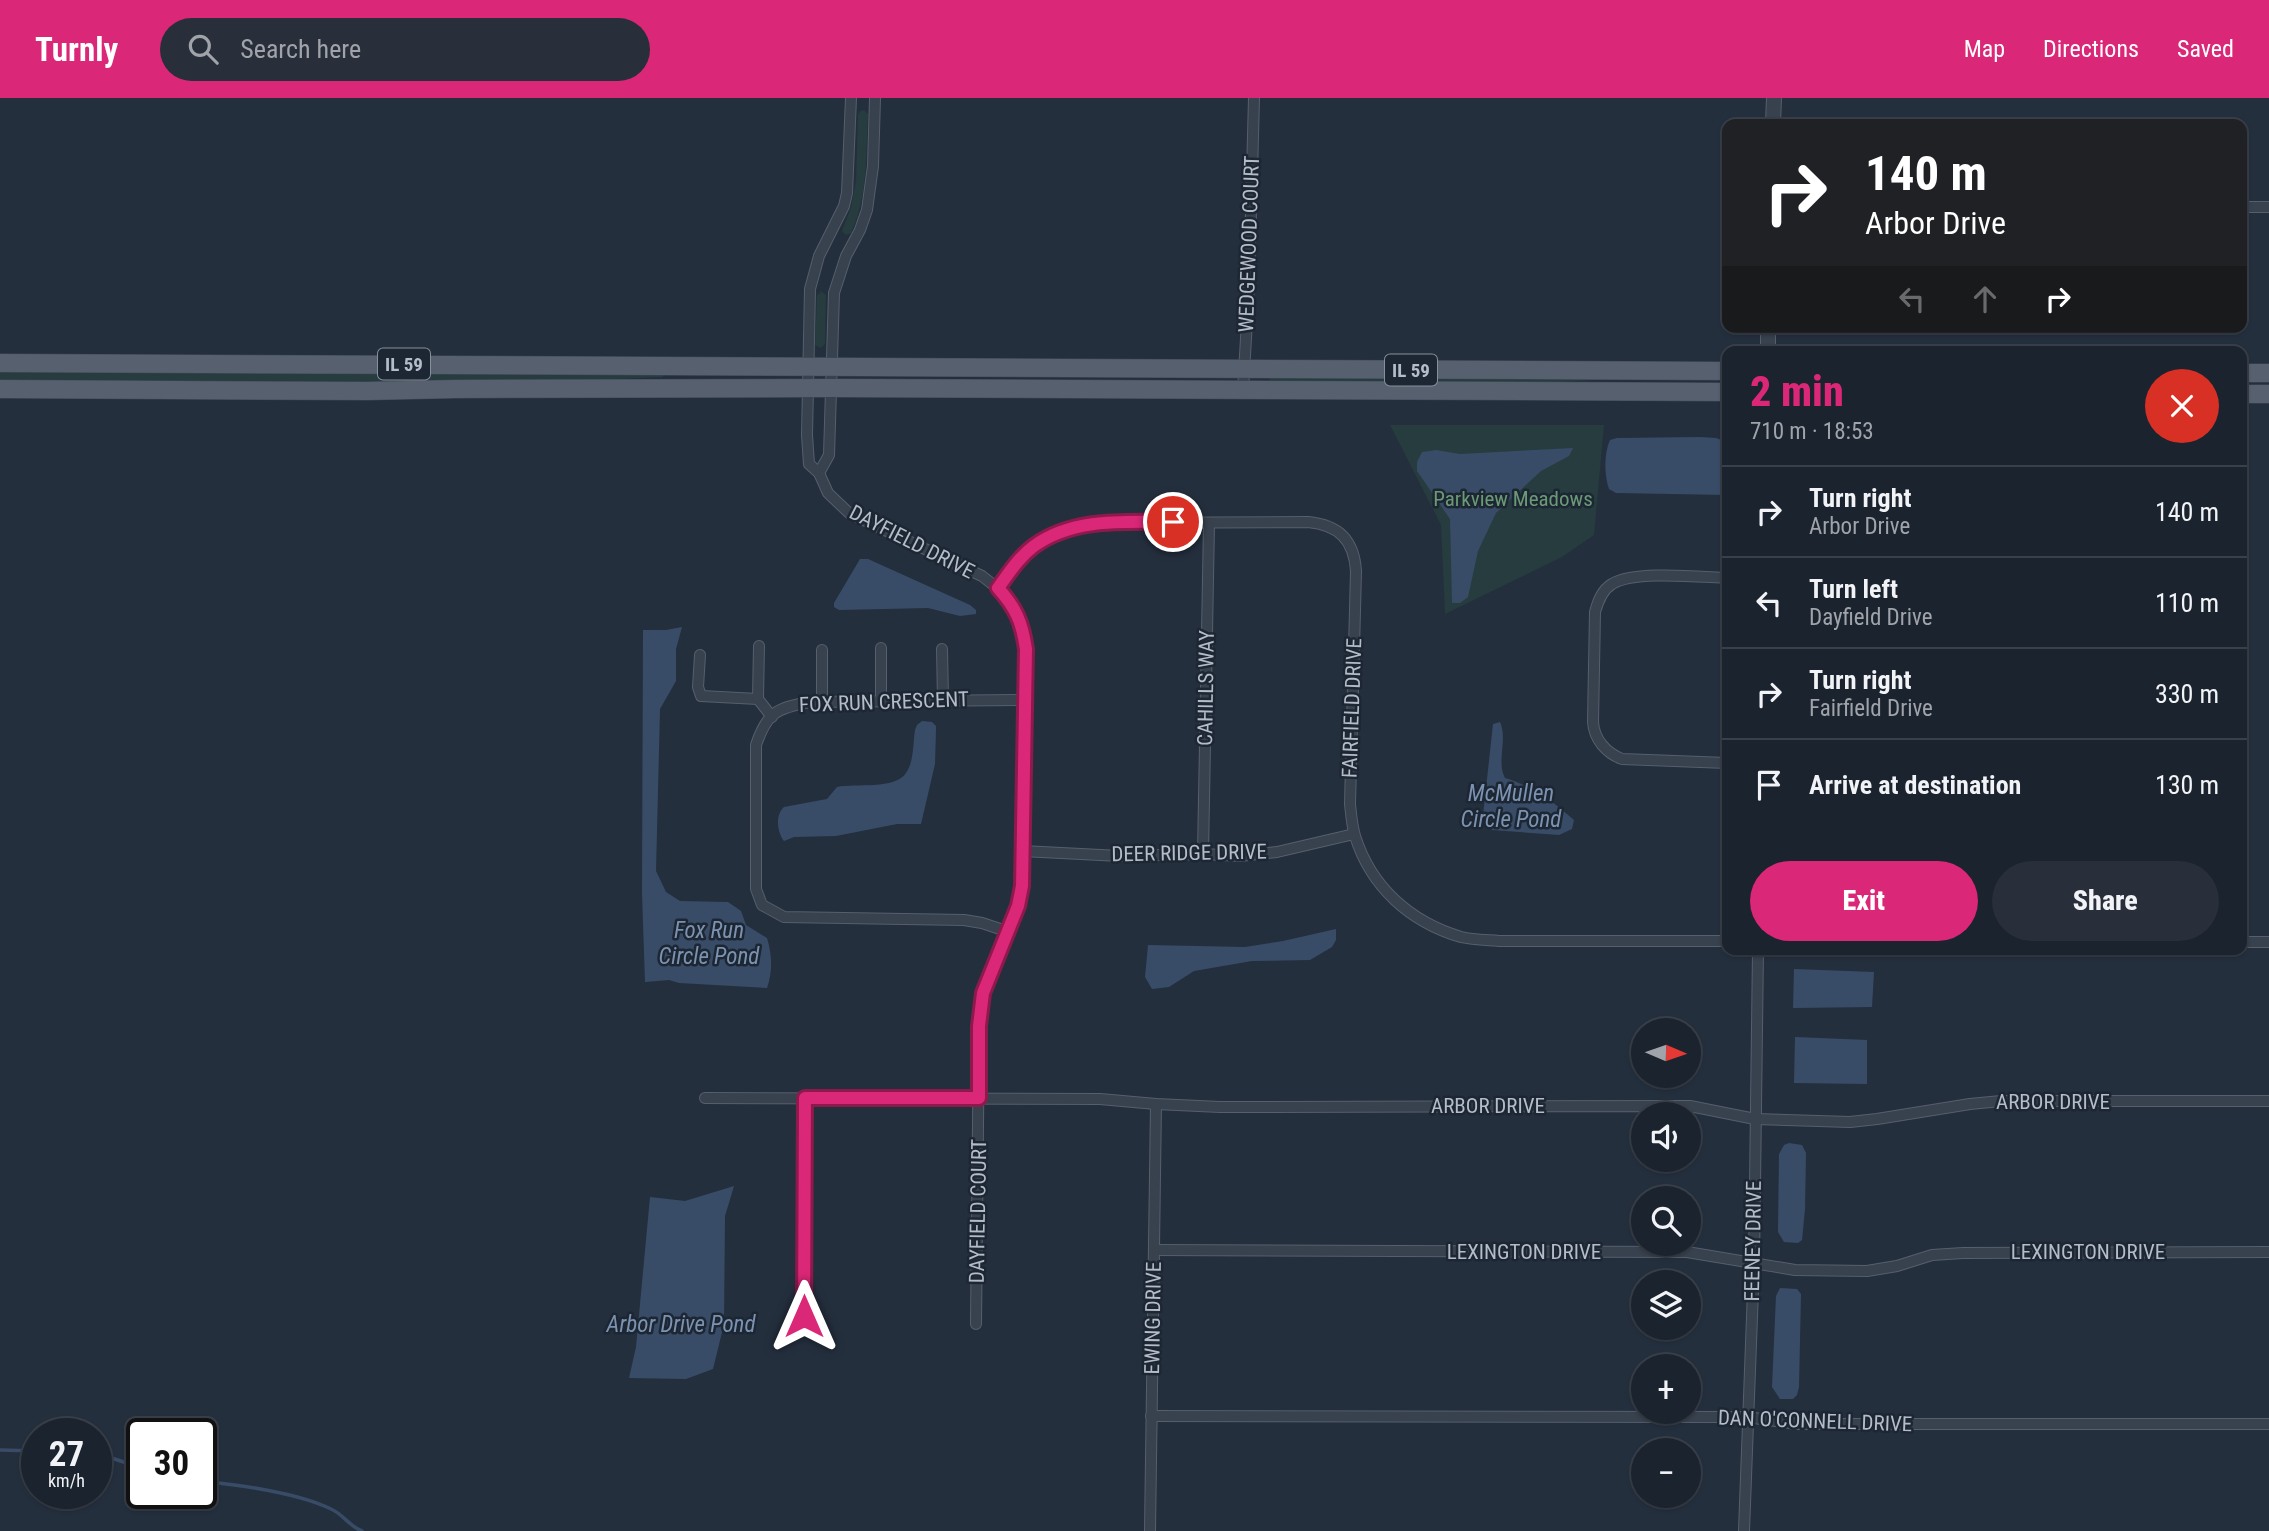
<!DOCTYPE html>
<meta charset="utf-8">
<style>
:root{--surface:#1b232e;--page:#282f3a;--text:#f1f3f6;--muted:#a0a4aa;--line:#39404a;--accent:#db2777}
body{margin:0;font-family:"Roboto Condensed",sans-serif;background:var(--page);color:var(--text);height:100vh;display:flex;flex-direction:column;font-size:26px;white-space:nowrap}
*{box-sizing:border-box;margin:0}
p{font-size:23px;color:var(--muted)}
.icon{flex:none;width:38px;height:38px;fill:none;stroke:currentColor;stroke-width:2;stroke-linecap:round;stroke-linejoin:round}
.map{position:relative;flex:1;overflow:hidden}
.panel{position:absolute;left:1722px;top:248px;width:525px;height:609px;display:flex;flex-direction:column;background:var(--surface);border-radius:14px;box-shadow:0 2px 5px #0004,0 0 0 2px var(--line)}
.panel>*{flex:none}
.hud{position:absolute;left:1722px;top:21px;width:525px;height:214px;border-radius:14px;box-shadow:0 2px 5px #0004,0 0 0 2px var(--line);background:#202124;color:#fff;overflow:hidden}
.needle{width:46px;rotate:92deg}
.fabs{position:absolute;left:1631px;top:920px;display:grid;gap:14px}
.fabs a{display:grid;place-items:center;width:70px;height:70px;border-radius:50%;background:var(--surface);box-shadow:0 2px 5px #0004,0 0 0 2px var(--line);font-size:35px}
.speed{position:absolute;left:21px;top:1320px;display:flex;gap:14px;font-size:35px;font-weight:700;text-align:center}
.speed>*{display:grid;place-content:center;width:91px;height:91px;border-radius:50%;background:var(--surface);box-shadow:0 2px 5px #0004,0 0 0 2px var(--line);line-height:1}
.speed small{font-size:18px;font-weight:400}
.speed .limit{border:4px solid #111;border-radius:10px;background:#fff;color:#111}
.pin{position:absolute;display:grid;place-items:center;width:60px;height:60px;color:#fff;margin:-30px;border:4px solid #fff;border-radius:50%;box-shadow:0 2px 7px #0007}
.me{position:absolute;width:77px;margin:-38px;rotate:0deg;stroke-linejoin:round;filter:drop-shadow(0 0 5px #0008)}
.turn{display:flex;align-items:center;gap:24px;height:147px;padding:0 28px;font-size:32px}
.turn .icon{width:91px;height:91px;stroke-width:2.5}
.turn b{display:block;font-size:49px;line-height:60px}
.lanes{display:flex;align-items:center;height:66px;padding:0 28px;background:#0003;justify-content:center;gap:35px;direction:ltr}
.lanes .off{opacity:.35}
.round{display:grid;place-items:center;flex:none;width:74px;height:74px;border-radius:37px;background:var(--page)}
.summary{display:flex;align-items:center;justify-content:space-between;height:119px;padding:0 28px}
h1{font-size:42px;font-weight:800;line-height:52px;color:var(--accent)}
.cta{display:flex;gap:14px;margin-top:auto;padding:14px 28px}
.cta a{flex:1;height:80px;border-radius:42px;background:var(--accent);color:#fff;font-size:28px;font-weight:800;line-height:80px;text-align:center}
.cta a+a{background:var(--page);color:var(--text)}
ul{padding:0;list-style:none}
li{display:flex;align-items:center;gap:21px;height:91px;padding:0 28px;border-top:2px solid var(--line)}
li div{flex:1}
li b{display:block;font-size:26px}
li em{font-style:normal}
header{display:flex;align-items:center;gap:42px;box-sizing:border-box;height:98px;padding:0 35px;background:var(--accent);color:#fff}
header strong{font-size:33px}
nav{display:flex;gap:38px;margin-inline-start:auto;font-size:24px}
.search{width:490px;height:63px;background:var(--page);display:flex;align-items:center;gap:18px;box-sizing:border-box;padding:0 24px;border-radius:38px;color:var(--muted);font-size:26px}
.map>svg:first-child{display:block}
.green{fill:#263c3f}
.water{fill:#394c67}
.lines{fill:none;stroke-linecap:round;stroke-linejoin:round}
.stream{stroke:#394c67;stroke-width:3.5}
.minor-casing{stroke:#565f6c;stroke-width:12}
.tertiary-casing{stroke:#565f6c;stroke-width:16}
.primary-casing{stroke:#414a57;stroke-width:19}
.minor{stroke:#38414e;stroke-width:10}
.tertiary{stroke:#38414e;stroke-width:14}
.primary{stroke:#56606e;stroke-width:18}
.route-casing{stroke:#8e194d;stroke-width:18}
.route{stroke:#db2777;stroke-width:12}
.labels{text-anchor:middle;stroke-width:5;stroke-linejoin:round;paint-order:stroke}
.shield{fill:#1d2633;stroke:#878f9c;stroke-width:2}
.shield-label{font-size:19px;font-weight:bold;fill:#b4bcc9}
.street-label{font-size:21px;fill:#b4bcc9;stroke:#1d2633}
.park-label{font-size:21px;fill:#6b9a76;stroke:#1d2633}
.water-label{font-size:23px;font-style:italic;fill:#7c92b1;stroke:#1d2633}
</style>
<header>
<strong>Turnly</strong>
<div class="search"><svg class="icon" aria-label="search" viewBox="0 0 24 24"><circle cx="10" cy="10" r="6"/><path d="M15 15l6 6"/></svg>Search here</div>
<nav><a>Map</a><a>Directions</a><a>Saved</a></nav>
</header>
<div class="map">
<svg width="2269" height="1433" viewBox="0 0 2269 1433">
<rect width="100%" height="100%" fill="#242f3e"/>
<!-- green -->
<g class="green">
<path d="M864 12 868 16C866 57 868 98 851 135L846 137 842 133 851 109 856 83 858 17 860 13Z"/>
<polygon points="821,193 826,197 825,246 821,250 815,247 817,198"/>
<path d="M0 272 663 276V279C443 290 221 284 0 284Z"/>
<polygon points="1270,279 1592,279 1592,282 1530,286 1269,285"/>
<polygon points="1390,327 1604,327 1594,437 1562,459 1445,516 1441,427"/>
</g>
<!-- water -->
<g class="water">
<path d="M1700 339 1716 340 1727 344V397L1616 395 1609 391C1604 377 1604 355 1610 342L1617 340Z"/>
<polygon points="1573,350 1569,358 1541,373 1496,415 1478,453 1468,499 1460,505 1452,505 1450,421 1417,373 1417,364 1422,354 1436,352 1460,356"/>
<polygon points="860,461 868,461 970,507 976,512 976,516 960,518 928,510 839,512 834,509 834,505"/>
<path d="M682 529 676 551V583L660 611 656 773 666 794 680 803 728 804 741 813 746 827 767 840C772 857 773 873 767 890L679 885 669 882 645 884 642 795 643 532H666Z"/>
<path d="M922 623 932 624 936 628V632L935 666 921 726H897L836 738 794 739 784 743C777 734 775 717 784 709L827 701 837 689C856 685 895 692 906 675 914 664 913 645 915 632L917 627Z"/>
<path d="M1500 624C1508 642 1496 663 1505 680 1534 689 1551 702 1574 722L1572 731 1559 737 1492 732 1483 718 1493 626Z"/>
<polygon points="1336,831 1336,842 1332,849 1310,862 1252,863 1194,873 1169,889 1152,891 1145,879 1148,847 1245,849 1283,843"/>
<polygon points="1794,871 1874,874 1872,909 1793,910"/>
<polygon points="1795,939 1867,942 1867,986 1794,985"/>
<polygon points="1789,1045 1802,1047 1806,1055 1805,1111 1802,1142 1798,1145 1784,1144 1778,1134 1779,1056 1784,1047"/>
<polygon points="734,1088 725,1118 724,1226 713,1271 686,1281 629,1280 636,1249 650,1099 685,1103"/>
<polygon points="1780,1190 1797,1191 1801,1196 1799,1289 1797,1297 1793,1301 1780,1301 1772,1289 1776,1198"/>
</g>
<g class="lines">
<!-- stream -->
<g class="stream">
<polyline points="0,1352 37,1353"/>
<polyline points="96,1355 142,1370"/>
<path d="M201 1383C239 1387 296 1394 331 1411 343 1416 350 1429 362 1433"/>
</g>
<defs>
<g id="minor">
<path d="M851 0 847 95 844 108 819 158 810 191 807 337 809 366 819 375 828 395 849 415 982 478C1012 500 1021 514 1026 551L1022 788 1018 808 983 896 979 928 976 1226"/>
<polyline points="2242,109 2269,109"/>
<polyline points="1243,292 1249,188 1254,0"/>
<polyline points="819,375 829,357 834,195 846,158 860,132 867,112 873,68 875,0"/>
<path d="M1727 480C1700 479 1634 472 1612 486 1602 492 1598 503 1595 514L1593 624C1594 641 1606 655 1622 661L1727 665"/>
<path d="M998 490C1009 475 1019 458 1035 447 1051 436 1073 431 1092 425L1308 424C1339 427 1354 442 1356 473L1350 706C1351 716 1352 728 1355 738 1371 789 1410 824 1461 839 1473 842 1487 842 1499 843H1727"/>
<polyline points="881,550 881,604"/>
<polyline points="942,551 943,602"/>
<polyline points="822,552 822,604"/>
<polyline points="700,557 698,589 701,598 758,601 772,619"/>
<polyline points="758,601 759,548"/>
<polyline points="1022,753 1120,758 1203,756 1240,758 1277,754 1354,736"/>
<polyline points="1203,756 1209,425"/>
<path d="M1009 834 982 825 964 822 784 819 762 807 756 791V647C767 614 777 610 810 604L1025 602"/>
<polyline points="2242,844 2269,844"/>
<polyline points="705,1000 1100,1001 1156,1006 1220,1009 1690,1008 1755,1021 1850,1024 1877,1021 1970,1006 2001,1003 2269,1003"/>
<polyline points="1154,1152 1687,1154 1795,1172 1867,1173 1897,1168 1932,1157 1963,1155 2269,1154"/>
<polyline points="804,1218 805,1000"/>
<polyline points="1151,1318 1747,1319 1797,1326 2269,1326"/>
<polyline points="1150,1433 1156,1006"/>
<polyline points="1744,1433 1754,1165 1758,852"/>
</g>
<g id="tertiary">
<polyline points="1773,26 1774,0"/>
<polyline points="1768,254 1768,229"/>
</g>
<g id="primary">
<polyline points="0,265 1727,273"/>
<polyline points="2242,275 2269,275"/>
<polyline points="0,291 367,293 455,291 831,290 1727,294"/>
<polyline points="2242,296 2269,296"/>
</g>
</defs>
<!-- minor casing -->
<use href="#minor" class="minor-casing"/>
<!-- tertiary casing -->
<use href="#tertiary" class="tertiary-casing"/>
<!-- primary casing -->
<use href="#primary" class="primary-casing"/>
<!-- minor -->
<use href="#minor" class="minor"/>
<!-- tertiary -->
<use href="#tertiary" class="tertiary"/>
<!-- primary -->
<use href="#primary" class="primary"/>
</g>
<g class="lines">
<defs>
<path id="route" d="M804 1218 805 1000H979V928L983 895 1018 808 1022 788 1026 551C1022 524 1016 510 998 490 1009 475 1019 459 1034 448 1074 419 1127 424 1173 424"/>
</defs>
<!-- route casing -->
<use href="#route" class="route-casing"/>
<!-- route -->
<use href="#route" class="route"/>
</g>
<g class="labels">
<!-- shield labels -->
<g class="shield">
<rect x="378" y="250.5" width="52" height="31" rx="5"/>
<rect x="1385" y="256.5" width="52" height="31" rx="5"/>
</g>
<g class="shield-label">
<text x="404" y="273">IL 59</text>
<text x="1411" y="279">IL 59</text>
</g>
<!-- street labels -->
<g class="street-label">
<text transform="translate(1249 146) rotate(-88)" y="7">WEDGEWOOD COURT</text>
<text transform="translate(912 444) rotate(27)" y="7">DAYFIELD DRIVE</text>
<text transform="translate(1206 590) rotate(-89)" y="7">CAHILLS WAY</text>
<text transform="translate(884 604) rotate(-2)" y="7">FOX RUN CRESCENT</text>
<text transform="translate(1352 610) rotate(-88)" y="7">FAIRFIELD DRIVE</text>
<text transform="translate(1189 755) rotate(-1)" y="7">DEER RIDGE DRIVE</text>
<text x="2053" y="1011">ARBOR DRIVE</text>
<text x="1488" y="1015">ARBOR DRIVE</text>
<text transform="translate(978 1113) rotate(-89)" y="7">DAYFIELD COURT</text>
<text transform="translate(1753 1143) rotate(-89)" y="7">FEENEY DRIVE</text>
<text x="1524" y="1161">LEXINGTON DRIVE</text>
<text x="2088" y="1161">LEXINGTON DRIVE</text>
<text transform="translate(1153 1220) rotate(-89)" y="7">EWING DRIVE</text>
<text transform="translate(1815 1323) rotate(2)" y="7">DAN O'CONNELL DRIVE</text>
</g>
<!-- park labels -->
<g class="park-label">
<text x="1513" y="408">Parkview Meadows</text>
</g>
<!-- water labels -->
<g class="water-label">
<text x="1511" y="703">McMullen<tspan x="1511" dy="26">Circle Pond</tspan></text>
<text x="709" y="840">Fox Run<tspan x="709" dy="26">Circle Pond</tspan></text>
<text x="681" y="1234">Arbor Drive Pond</text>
</g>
</g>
</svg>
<div class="fabs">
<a><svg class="needle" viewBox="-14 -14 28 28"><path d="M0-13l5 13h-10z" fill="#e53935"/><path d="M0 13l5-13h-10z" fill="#a0a4aa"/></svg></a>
<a><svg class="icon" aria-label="sound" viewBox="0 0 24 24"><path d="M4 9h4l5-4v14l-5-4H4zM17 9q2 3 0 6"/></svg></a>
<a><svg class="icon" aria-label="search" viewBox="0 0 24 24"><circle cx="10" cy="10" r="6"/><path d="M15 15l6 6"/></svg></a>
<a><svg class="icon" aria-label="layers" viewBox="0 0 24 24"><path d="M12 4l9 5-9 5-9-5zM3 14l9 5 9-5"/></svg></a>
<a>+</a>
<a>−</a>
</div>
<div class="speed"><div>27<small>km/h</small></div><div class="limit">30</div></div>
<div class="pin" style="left:1173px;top:424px;background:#d93025"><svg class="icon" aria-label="arrive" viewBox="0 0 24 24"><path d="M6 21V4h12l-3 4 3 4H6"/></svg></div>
<svg class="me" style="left:804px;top:1218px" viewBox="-20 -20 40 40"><path d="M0-17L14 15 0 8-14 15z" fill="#db2777" stroke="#fff" stroke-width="4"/></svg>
<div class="hud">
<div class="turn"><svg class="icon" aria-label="right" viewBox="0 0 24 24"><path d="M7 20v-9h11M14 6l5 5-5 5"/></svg><div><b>140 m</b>Arbor Drive</div></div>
<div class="lanes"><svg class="icon off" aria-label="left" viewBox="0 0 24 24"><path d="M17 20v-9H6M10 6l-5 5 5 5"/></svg><svg class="icon off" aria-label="ahead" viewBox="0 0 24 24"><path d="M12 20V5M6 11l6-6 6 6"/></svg><svg class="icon" aria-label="right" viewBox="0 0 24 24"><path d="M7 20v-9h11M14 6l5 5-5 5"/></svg></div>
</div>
<section class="panel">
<div class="summary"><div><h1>2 min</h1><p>710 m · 18:53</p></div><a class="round" style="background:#d93025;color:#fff"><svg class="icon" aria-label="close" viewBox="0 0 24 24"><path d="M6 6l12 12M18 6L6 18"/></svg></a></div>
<ul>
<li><svg class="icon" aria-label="right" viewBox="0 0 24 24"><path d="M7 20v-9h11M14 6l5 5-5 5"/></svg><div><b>Turn right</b><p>Arbor Drive</p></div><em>140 m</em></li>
<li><svg class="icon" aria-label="left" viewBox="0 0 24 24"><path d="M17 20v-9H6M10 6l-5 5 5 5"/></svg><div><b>Turn left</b><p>Dayfield Drive</p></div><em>110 m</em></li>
<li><svg class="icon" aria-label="right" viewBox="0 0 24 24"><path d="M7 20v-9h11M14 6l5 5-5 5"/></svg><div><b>Turn right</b><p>Fairfield Drive</p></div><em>330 m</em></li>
<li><svg class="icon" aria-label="arrive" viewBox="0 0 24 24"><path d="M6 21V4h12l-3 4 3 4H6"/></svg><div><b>Arrive at destination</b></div><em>130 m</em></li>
</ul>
<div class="cta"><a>Exit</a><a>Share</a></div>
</section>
</div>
